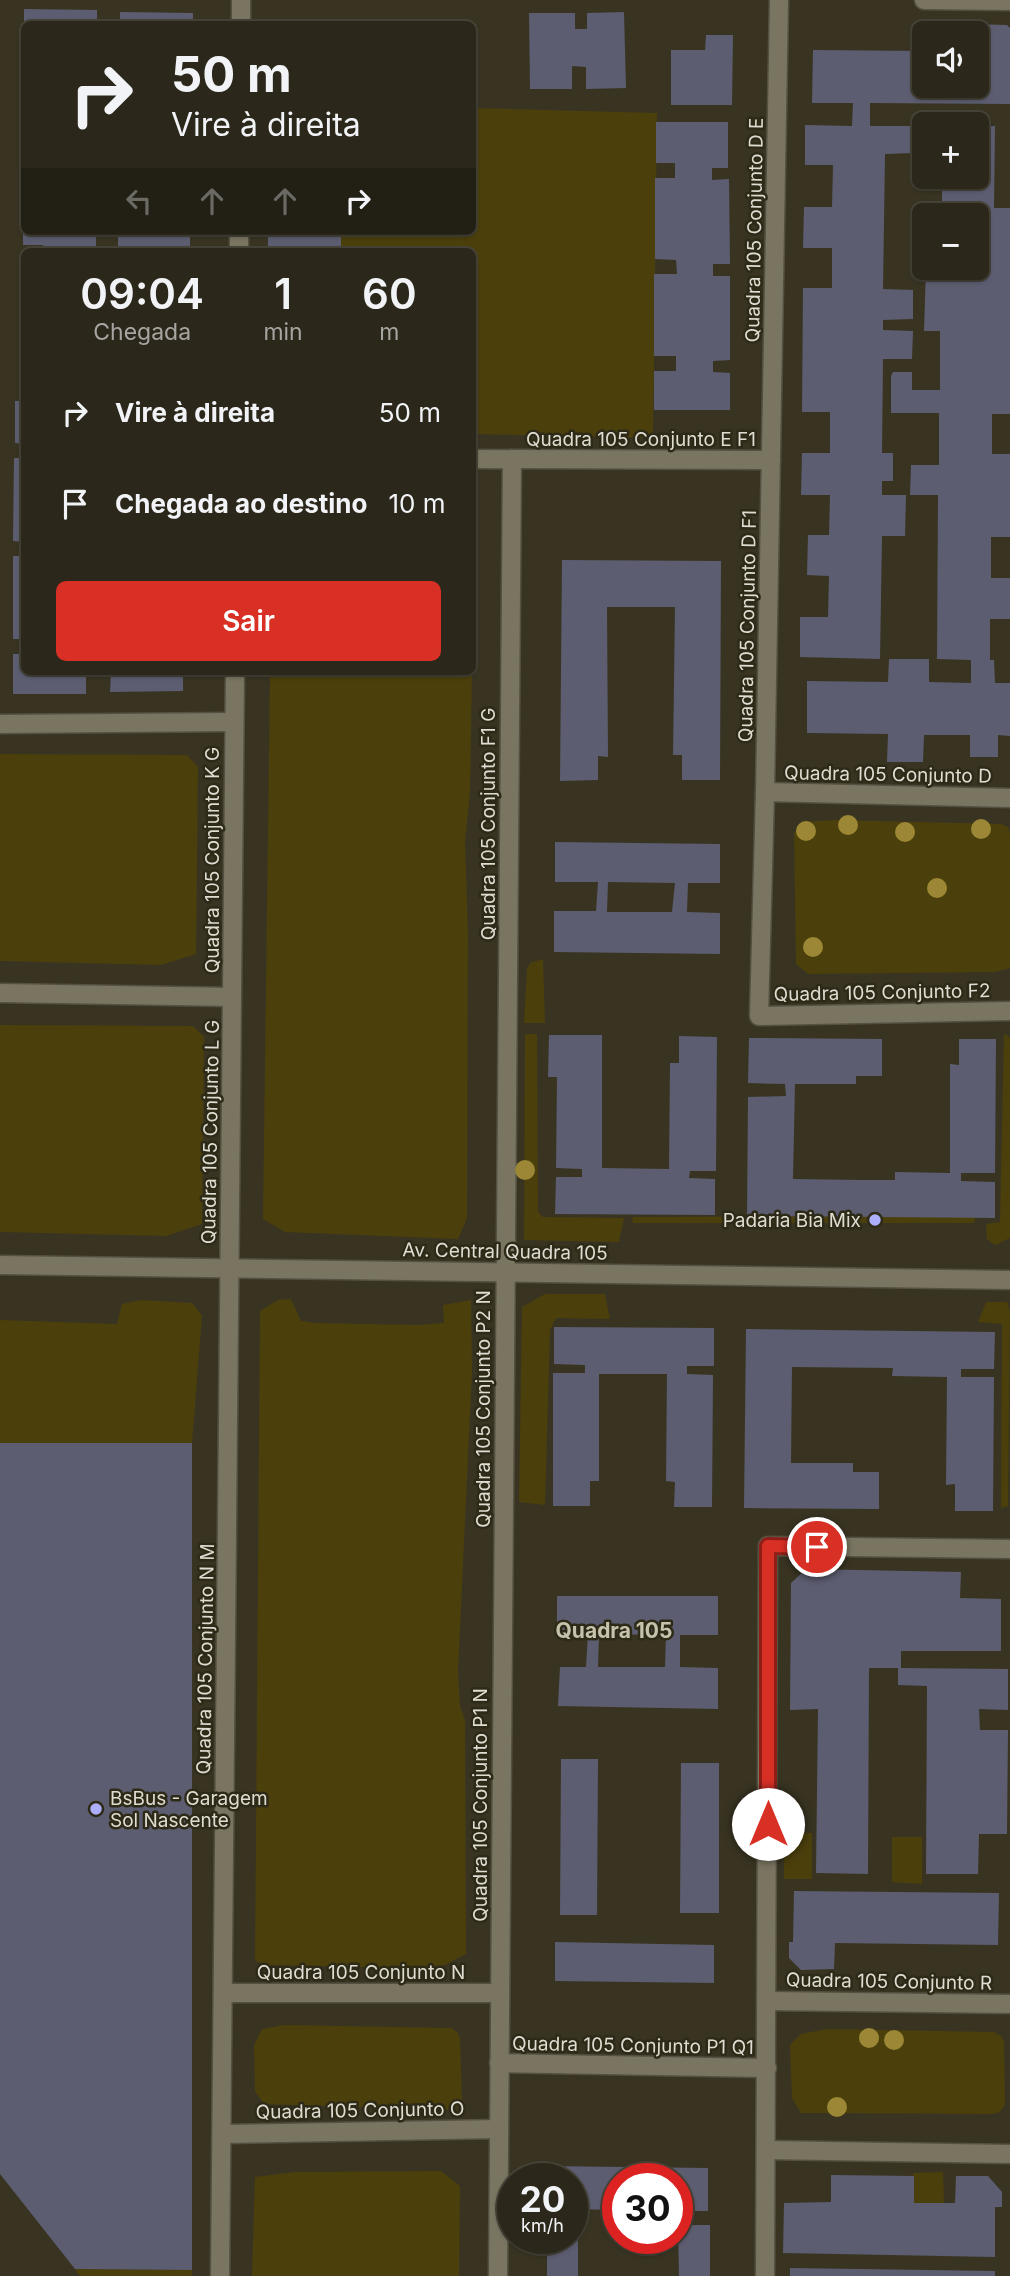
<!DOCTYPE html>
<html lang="pt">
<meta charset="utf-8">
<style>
:root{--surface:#2b271a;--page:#332f23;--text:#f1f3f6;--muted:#a6a5a2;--line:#474439;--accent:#d93025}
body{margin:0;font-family:Inter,sans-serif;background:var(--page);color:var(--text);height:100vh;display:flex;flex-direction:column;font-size:26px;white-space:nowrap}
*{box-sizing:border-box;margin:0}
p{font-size:23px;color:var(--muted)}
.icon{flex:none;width:38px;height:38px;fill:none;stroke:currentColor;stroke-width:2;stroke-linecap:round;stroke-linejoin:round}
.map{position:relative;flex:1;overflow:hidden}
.details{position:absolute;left:21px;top:248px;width:455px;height:427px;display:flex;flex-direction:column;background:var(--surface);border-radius:10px;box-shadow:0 2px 5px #0004,0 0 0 2px var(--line)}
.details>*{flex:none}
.banner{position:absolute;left:21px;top:21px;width:455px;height:214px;border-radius:10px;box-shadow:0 2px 5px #0004,0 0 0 2px var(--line);background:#2b271a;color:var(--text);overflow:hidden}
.controls{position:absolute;left:912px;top:21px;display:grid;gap:14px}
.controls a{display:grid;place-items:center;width:77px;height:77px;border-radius:10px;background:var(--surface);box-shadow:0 2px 5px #0004,0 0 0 2px var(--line);font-size:35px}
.speed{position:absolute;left:497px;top:2163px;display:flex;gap:14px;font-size:35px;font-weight:700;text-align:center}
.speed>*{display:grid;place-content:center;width:91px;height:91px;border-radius:50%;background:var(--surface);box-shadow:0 2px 5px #0004,0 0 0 2px var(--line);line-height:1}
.speed small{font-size:18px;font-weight:400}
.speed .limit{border:10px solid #d22;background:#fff;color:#111}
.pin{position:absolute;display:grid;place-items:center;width:60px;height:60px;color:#fff;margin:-30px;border:4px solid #fff;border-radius:50%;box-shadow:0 2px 7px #0007}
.me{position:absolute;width:77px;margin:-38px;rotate:0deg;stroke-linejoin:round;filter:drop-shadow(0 0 5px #0008)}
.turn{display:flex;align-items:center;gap:24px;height:147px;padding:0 35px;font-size:32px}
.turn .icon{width:91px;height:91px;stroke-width:2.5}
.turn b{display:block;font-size:49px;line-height:60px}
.lanes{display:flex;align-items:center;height:66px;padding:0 35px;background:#0003;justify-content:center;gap:35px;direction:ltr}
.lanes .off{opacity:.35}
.eta{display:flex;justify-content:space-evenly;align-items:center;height:119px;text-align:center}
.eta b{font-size:42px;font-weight:600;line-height:49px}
.cta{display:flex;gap:14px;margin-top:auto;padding:14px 35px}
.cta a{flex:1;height:80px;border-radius:10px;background:var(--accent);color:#fff;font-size:28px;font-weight:600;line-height:80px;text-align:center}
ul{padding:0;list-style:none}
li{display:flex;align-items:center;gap:21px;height:91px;padding:0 35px}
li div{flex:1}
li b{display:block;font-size:26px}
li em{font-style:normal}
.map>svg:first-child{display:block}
.green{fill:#4b3f0c}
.building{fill:#5c5d70;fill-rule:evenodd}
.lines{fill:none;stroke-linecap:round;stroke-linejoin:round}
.street-casing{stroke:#555142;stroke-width:21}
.street{stroke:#7a7561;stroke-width:18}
.tree{fill:#9b8735}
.route-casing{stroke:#8d1f18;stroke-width:18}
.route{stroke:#d93025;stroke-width:12}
.poi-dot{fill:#adaffb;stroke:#2e2a18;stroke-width:2.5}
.labels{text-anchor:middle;stroke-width:5;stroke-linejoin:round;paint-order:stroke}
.street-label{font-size:19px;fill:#dfdcd1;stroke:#2e2a18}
.poi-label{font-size:19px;fill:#dfdcd1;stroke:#2e2a18;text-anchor:end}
.neighbourhood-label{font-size:21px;font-weight:bold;fill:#c7c2ac;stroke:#2e2a18}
</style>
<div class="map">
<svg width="1010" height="2276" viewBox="0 0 1010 2276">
<rect width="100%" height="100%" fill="#393422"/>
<!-- green -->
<g class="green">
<polygon points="473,108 657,113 653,438 473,434 472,252 341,252 341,231 472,231"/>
<polygon points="270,672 472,672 470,793 465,841 468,932 467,1218 458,1239 285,1232 263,1219"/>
<polygon points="0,754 187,755 198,767 196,954 161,965 0,961"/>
<polygon points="834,820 1001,824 1008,827 1010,833 1010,968 996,972 808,974 796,964 794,833 803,822"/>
<polygon points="543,959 545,1023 524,1023 527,969 530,963"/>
<polygon points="0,1025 193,1026 204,1037 202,1224 166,1236 0,1232"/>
<polygon points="1004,1033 1010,1038 1010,1238 995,1245 987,1239 986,1224 1000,1222"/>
<polygon points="525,1034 537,1034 538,1212 543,1217 624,1218 619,1242 524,1240"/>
<polygon points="976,1216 974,1223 633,1223 632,1217"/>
<polygon points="545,1294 605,1294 610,1319 556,1318 550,1330 545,1505 519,1502 522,1307"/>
<polygon points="291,1299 301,1321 316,1323 417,1325 444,1323 443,1305 471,1300 472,1371 458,1672 460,1706 465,1720 466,1954 445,1965 409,1968 269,1965 255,1961 260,1311 278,1300"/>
<polygon points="141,1300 192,1303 202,1316 192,1443 0,1443 0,1320 117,1324 122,1304"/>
<polygon points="986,1302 1007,1302 1010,1311 1008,1506 1001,1508 1002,1324 978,1322"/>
<polygon points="784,1832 812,1833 812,1879 784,1879"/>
<polygon points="892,1837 922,1837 922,1884 892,1882"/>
<polygon points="284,2025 451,2028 458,2033 460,2039 462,2101 456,2108 450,2110 264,2104 255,2091 254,2045 262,2029"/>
<polygon points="827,2029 994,2032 1001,2036 1004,2042 1005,2105 1000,2112 993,2114 801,2113 792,2098 790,2045 801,2034"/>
<polygon points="441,2171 460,2186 459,2276 252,2276 255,2177 294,2172"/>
<polygon points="943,2172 944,2203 913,2203 913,2173"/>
<polygon points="75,2269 192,2270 192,2276 80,2276"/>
</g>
<!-- building -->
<g class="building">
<polygon points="24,9 97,10 97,24 24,24"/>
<polygon points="120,12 193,13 193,24 120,24"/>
<polygon points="624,12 626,88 586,89 586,67 572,66 572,89 530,89 529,13 575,13 575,29 587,29 587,13"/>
<polygon points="935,23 1007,25 1010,28 1010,104 870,103 870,126 914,126 914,153 885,154 883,289 913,290 913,319 883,320 883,330 913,331 912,359 883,359 882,453 893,453 893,481 882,481 882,495 906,495 905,536 882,536 880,659 800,657 800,617 828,617 829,576 807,575 808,535 829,535 830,495 801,495 802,453 830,453 830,412 802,412 803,288 832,288 832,248 803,248 804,207 832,207 833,165 805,165 805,125 852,126 853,103 812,103 813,50 924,51 924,86 976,86 976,33 935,33"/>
<polygon points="706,35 733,35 732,105 671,105 671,50 705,50"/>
<polygon points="656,122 728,122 728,168 712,168 712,180 729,179 730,264 713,264 713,276 730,276 730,360 713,361 713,372 730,373 730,410 654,410 654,371 676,371 676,356 654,356 654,274 677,274 676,260 655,259 655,178 675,178 675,163 656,163"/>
<polygon points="995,126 994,208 1010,208 1010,414 992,414 992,454 1010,454 1010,537 991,537 991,578 1010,578 1010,619 990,619 990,660 994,660 995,683 1010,683 1010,736 998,735 998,757 970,757 970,735 924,735 923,762 887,762 888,734 807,733 807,681 888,682 889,659 929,659 929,682 971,683 971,660 937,659 938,495 910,495 911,465 939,465 939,413 891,413 891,376 893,372 912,372 912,390 940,390 940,331 924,331 926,268 976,268 976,215 922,215 923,208 942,208 942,177 976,177 976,127"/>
<polygon points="23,231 96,231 96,250 43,252 43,245 23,245"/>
<polygon points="118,231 190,231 190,251 137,252 137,246 118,246"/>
<rect x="268" y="231" width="73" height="21"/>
<polygon points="15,401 24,401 24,444 15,443"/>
<polygon points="14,458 24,458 24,542 13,541"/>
<rect x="13" y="556" width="11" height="83"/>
<polygon points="562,560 721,561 720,780 682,780 682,755 673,755 675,607 607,607 608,757 598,756 598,780 560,781"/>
<polygon points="13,654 24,654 24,672 86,672 86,694 13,694"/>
<polygon points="111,672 183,672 183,691 110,692"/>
<path d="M555 842 720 844V883H688L687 912 720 913V954L554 952V911H596L598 882H555ZM608 882 675 883 672 912H607Z"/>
<polygon points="549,1035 602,1035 602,1168 669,1169 670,1063 679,1063 679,1036 717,1037 716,1171 690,1171 689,1178 715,1179 715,1215 555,1214 556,1177 582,1177 582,1169 556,1168 557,1077 548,1077"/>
<polygon points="749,1038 882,1039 882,1076 856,1076 856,1084 795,1084 793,1179 860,1180 895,1180 895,1172 950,1173 950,1064 959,1065 959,1039 996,1039 995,1173 961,1173 961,1181 995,1182 995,1218 747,1216 748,1097 786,1096 785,1084 748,1083"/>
<polygon points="554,1327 714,1328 714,1366 687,1366 687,1374 713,1375 712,1507 674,1507 675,1482 666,1481 667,1374 599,1374 599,1481 590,1481 590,1506 553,1506 553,1373 585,1373 585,1365 554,1364"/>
<polygon points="746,1329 995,1332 994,1369 961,1369 961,1377 994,1377 993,1511 955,1511 955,1484 946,1485 947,1377 892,1376 893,1368 792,1367 791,1463 853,1463 853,1472 879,1472 879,1509 744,1508"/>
<polygon points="0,1443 192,1443 192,2270 75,2269 0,2174"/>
<polygon points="806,1569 961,1572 960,1598 1001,1599 1001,1651 901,1651 901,1668 1008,1669 1008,1710 979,1709 980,1730 1008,1730 1007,1834 979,1834 978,1874 926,1874 927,1686 898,1685 898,1668 869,1668 868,1874 816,1873 818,1709 790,1710 791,1583"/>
<path d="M557 1596H718V1635H680V1667L718 1668V1709L558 1706 560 1667H586L588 1634H557ZM599 1634 666 1635 665 1667H598Z"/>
<polygon points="561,1759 598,1759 597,1915 560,1915"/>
<polygon points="681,1763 719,1763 719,1913 680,1913"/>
<polygon points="794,1891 999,1893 998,1945 835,1943 834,1969 801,1970 789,1958 789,1942 793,1942"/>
<polygon points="555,1942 714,1945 714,1983 555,1981"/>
<polygon points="544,2166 708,2168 708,2211 677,2211 677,2179 618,2179 618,2210 572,2209 572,2179 545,2179"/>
<polygon points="831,2175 914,2176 914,2203 955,2203 956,2176 988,2176 1002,2192 1002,2207 995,2207 995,2257 783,2253 784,2203 831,2202"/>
<polygon points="678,2225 710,2225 710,2276 679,2276"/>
<polygon points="572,2229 578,2229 578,2276 547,2276 547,2238 572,2238"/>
<polygon points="790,2268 995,2271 995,2276 790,2276"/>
</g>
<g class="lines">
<defs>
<g id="street">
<polyline points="779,0 765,792 759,1016 1010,1011"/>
<polyline points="924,0 1010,1"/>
<polyline points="241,24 241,0"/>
<polyline points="239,252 239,231"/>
<polyline points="472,459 771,460"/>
<polyline points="0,724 234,722"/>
<polyline points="765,792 1010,798"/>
<polyline points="0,993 232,997"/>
<polyline points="0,1265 1010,1280"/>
<polyline points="223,1993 500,1993"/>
<polyline points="767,2001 1010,2004"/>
<polyline points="499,2063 767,2068"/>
<polyline points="222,2134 499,2129"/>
<polyline points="766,2150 1010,2154"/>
<polyline points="220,2276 235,672"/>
<polyline points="498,2276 512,459"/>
<polyline points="765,2276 768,1546 1010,1549"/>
</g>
</defs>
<!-- street casing -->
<use href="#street" class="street-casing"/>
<!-- street -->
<use href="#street" class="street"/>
</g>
<!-- trees -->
<g class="tree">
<circle cx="848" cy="825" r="10"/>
<circle cx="981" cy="829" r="10"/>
<circle cx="806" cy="831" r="10"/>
<circle cx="905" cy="832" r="10"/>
<circle cx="937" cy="888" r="10"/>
<circle cx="813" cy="947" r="10"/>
<circle cx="525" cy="1170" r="10"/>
<circle cx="869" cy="2038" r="10"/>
<circle cx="894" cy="2040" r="10"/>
<circle cx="837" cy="2107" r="10"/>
</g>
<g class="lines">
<defs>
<polyline id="route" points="768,1824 768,1546 817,1547"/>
</defs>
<!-- route casing -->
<use href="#route" class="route-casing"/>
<!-- route -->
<use href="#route" class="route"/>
</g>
<!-- markers -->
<g class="poi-dot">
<circle cx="875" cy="1220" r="7"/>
<circle cx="96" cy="1809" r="7"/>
</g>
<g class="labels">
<!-- street labels -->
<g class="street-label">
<text transform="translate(754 230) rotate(-89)" y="7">Quadra 105 Conjunto D E</text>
<text x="641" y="446">Quadra 105 Conjunto E F1</text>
<text transform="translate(747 626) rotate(-89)" y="7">Quadra 105 Conjunto D F1</text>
<text transform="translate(888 774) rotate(1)" y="7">Quadra 105 Conjunto D</text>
<text transform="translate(488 824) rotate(-90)" y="7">Quadra 105 Conjunto F1 G</text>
<text transform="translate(212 860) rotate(-90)" y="7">Quadra 105 Conjunto K G</text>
<text transform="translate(882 992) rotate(-1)" y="7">Quadra 105 Conjunto F2</text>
<text transform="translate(210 1132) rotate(-89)" y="7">Quadra 105 Conjunto L G</text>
<text transform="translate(505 1251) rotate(1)" y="7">Av. Central Quadra 105</text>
<text transform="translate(483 1409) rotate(-90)" y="7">Quadra 105 Conjunto P2 N</text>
<text transform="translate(205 1659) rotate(-89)" y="7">Quadra 105 Conjunto N M</text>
<text transform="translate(480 1805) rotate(-90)" y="7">Quadra 105 Conjunto P1 N</text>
<text x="361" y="1979">Quadra 105 Conjunto N</text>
<text transform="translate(889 1981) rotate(1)" y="7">Quadra 105 Conjunto R</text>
<text transform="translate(633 2045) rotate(1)" y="7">Quadra 105 Conjunto P1 Q1</text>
<text transform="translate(360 2110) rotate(-1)" y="7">Quadra 105 Conjunto O</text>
</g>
<!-- poi labels -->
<g class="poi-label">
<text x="861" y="1227">Padaria Bia Mix</text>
<text x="110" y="1805" text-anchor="start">BsBus - Garagem<tspan x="110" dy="22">Sol Nascente</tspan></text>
</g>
<!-- neighbourhood labels -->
<g class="neighbourhood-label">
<text x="614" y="1638">Quadra 105</text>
</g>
</g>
</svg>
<div class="controls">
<a><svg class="icon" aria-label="sound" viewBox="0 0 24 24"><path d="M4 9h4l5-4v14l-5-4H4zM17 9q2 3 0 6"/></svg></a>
<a>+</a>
<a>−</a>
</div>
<div class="speed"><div>20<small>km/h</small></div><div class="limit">30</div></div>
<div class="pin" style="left:817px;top:1547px;background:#d93025"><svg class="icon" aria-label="arrive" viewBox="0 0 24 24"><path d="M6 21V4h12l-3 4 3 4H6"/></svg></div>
<svg class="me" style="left:768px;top:1824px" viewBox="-20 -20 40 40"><circle r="19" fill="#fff"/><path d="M0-13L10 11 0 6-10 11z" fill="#d93025"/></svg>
<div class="banner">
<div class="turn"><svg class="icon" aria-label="right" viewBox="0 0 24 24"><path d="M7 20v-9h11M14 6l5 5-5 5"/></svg><div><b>50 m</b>Vire à direita</div></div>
<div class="lanes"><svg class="icon off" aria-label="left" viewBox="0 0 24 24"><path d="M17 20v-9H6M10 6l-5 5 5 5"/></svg><svg class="icon off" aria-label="ahead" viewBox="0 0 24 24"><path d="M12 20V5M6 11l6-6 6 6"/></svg><svg class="icon off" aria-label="ahead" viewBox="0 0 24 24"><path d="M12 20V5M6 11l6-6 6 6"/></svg><svg class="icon" aria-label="right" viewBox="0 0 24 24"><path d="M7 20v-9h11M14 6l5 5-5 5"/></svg></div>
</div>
<section class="details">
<div class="eta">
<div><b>09:04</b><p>Chegada</p></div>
<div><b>1</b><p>min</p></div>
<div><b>60</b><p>m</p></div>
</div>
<ul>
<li><svg class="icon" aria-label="right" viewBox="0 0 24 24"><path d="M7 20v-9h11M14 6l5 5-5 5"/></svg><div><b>Vire à direita</b></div><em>50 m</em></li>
<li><svg class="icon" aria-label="arrive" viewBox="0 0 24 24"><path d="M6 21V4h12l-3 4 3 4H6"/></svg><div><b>Chegada ao destino</b></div><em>10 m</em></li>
</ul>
<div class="cta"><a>Sair</a></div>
</section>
</div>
